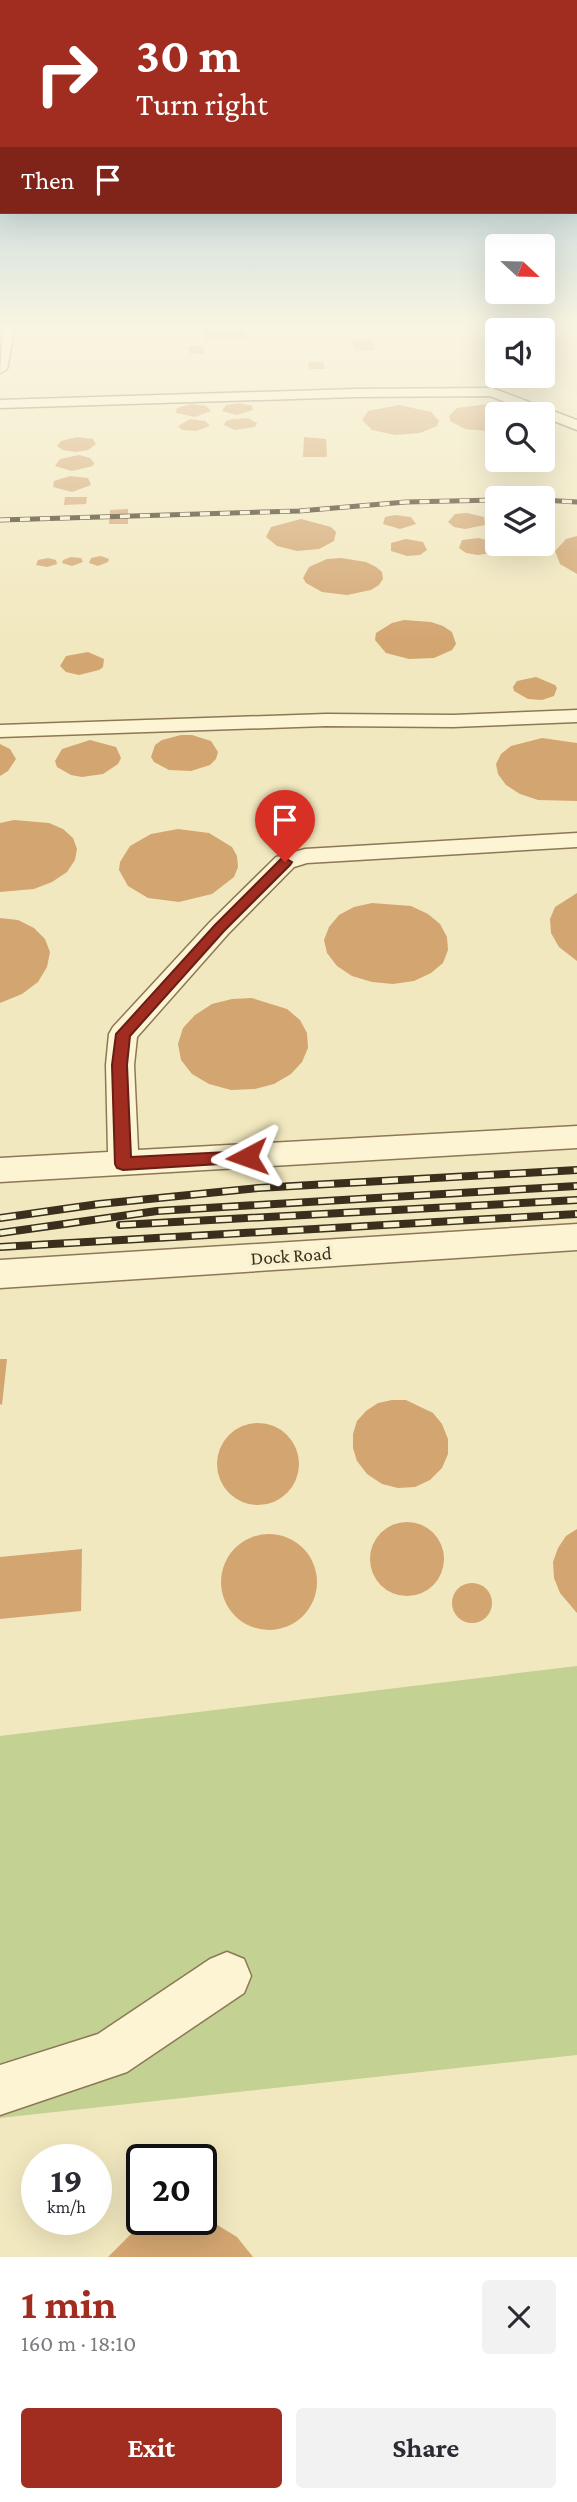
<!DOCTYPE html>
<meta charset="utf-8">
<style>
:root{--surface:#fff;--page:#f2f2f3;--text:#2b2b33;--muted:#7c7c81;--accent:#a02d20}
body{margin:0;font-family:"Crimson Pro",serif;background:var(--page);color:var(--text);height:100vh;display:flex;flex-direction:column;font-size:26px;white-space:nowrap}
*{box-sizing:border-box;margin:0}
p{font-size:23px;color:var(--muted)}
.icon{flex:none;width:38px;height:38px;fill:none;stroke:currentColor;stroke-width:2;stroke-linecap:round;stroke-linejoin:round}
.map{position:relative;height:2257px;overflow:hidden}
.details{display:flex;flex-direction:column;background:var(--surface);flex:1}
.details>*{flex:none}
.banner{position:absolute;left:0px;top:0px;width:578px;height:214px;box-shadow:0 7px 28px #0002;background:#a02d20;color:#fff;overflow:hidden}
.needle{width:46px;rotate:112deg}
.fabs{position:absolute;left:485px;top:234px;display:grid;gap:14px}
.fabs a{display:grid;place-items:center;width:70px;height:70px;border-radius:7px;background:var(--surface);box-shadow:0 7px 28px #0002;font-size:35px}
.speed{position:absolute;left:21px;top:2144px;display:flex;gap:14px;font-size:35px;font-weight:700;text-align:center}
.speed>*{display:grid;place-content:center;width:91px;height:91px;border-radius:50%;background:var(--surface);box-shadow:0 7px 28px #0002;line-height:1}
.speed small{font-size:18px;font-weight:400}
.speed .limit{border:4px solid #111;border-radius:10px;background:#fff;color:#111}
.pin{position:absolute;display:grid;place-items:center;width:60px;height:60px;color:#fff;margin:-72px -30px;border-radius:50% 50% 50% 0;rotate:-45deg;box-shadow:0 0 7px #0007}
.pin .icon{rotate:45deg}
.me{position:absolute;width:77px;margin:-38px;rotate:266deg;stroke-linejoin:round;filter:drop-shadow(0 0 5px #0008)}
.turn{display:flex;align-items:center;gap:24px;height:147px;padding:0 21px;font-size:32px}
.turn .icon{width:91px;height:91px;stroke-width:2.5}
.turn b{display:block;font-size:49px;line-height:60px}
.then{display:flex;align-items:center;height:66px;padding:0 21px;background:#0003;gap:14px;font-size:26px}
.round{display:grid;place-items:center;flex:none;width:74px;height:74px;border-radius:7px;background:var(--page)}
.headline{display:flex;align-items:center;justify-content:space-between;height:119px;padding:0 21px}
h1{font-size:42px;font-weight:700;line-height:52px;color:var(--accent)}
.cta{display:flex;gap:14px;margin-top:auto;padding:14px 21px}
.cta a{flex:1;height:80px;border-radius:7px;background:var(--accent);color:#fff;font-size:28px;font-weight:700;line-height:80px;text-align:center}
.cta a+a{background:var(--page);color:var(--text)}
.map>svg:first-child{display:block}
.green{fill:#c3d192}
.building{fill:#d3a571}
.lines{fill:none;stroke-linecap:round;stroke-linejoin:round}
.minor-casing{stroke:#8c7856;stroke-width:3}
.minor{fill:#fcf4d3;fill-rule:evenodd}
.rail-far1-casing{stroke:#3a2e1c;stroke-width:5}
.rail-casing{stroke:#3a2e1c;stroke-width:8}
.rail-far1{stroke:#f8f1cf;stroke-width:3.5;stroke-dasharray:10;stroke-linecap:butt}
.rail{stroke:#f8f1cf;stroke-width:5;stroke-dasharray:16;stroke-linecap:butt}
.route{fill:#a02d20;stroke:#681d15;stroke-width:2}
.labels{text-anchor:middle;stroke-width:7;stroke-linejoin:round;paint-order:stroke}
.street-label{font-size:19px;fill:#3a2e1c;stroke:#f8f1cf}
</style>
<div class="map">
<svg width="577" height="2257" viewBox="0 0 577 2257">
<rect width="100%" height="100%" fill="#f2e8bf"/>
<!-- green -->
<polygon class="green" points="577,1666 577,2055 0,2118 0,1736"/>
<!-- building -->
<g class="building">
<polygon points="205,328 246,328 246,339 204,340"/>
<polygon points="372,339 376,350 356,351 351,340"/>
<polygon points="188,346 203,346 205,354 190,354"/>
<polygon points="308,362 323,362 325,369 309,369"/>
<polygon points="240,403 252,406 253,410 237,415 222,411 226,405"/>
<polygon points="191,404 206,406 211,411 195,417 176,413 177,408"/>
<polygon points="488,404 510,408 521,415 497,415 497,432 465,429 450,421 449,416 457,408"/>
<polygon points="399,405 431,412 439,421 437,426 420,433 395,435 372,430 362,420 368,411"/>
<polygon points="248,418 257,423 255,427 235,430 224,425 226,421 233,419"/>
<polygon points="190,419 205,421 210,426 196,431 182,430 178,426"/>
<polygon points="77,437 93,439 96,444 88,450 76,452 63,450 57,446 61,441"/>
<polygon points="304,437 326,439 327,457 303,457"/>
<polygon points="79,455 90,458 94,463 93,466 72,471 55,466 60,459"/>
<polygon points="70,476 88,478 91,485 72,492 53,487 54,481"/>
<polygon points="65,497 87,497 86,504 64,505"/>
<polygon points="128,509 128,524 109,524 110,510"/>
<polygon points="467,513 484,517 485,525 465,529 454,527 448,522 455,514"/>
<polygon points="395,515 411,517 416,524 400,529 383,524 385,517"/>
<polygon points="301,519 331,527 336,532 334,541 319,549 297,551 277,546 266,537 271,527"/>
<polygon points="577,536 577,574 560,564 555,551 566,539"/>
<polygon points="479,538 494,542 497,548 491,553 478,555 466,553 459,548 462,540"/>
<polygon points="406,539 423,542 427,550 420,555 407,556 391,551 391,543"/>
<polygon points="101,556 109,559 108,562 98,566 89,563 91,558"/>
<polygon points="71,557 81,558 83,562 72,566 62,563 63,560"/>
<polygon points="48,558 56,560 57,564 47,567 36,565 38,560"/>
<polygon points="341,558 366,562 376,567 382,572 383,579 379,585 371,590 347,595 322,592 306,583 303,578 309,567 327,559"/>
<polygon points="404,620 431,622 443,626 452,632 456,644 452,650 434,658 409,659 386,653 375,640 376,633 392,623"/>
<polygon points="88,652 104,659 103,667 99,670 79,675 66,672 60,666 66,656"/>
<polygon points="536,677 555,685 557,688 554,696 542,700 528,699 514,691 513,687 517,681"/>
<polygon points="181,735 192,735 211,741 218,752 216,759 210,765 191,771 169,770 154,762 151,757 155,745 162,740"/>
<polygon points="542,738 577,743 577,801 538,800 520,794 506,785 498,774 496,764 501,754 511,746"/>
<polygon points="90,740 116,747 121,758 118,764 103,774 82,777 71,775 57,767 55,761 62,749"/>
<polygon points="0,744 10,749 16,759 8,771 0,776"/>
<polygon points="14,820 49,823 63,829 73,838 77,849 75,860 67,872 52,882 34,889 0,892 0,823"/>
<polygon points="178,829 209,833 232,847 237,856 238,867 234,877 212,894 179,902 148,898 128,886 119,870 120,862 130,846 151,834"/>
<polygon points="577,893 577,961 559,947 551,933 550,919 555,907"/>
<polygon points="372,903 411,906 428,914 440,924 447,937 448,950 443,963 431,973 414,981 393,984 372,982 352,976 337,966 327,953 324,940 329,927 339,915 354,907"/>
<polygon points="0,918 18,920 34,928 45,939 50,952 47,967 38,982 22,994 0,1003"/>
<polygon points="252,998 287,1009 300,1020 307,1033 308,1048 302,1062 291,1074 274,1084 255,1089 231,1090 209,1084 192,1074 181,1060 178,1044 183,1028 195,1015 212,1004 232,999"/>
<polygon points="0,1359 7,1359 2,1405 0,1404"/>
<polygon points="392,1400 406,1400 433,1413 442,1424 448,1439 448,1454 442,1468 430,1480 415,1487 398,1488 382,1484 367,1474 357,1461 353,1448 353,1434 357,1421 366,1411 378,1403"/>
<circle cx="258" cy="1464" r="41"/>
<circle cx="407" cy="1559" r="37"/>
<polygon points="577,1529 577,1613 560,1593 554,1578 553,1562 558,1548 566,1536"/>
<circle cx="269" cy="1582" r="48"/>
<polygon points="82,1549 81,1611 0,1619 0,1557"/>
<circle cx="472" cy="1603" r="20"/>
<polygon points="206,2218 237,2237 253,2257 108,2257 138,2227 159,2219"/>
</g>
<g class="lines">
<defs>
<g id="minor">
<polygon points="3,325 15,325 7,369 0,373"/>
<polygon points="492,388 577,420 577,430 490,396 355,397 0,408 0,400 355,389"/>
<polygon points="577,710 577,722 453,727 326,726 0,737 0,725 326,714 453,715"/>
<polygon points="577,833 577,847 307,863 294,867 228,934 137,1037 134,1065 138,1150 577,1126 577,1148 0,1182 0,1158 108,1152 106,1065 109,1034 113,1027 210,922 276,857 305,849"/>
<polygon points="577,1224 577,1250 0,1288 0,1260"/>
<polygon points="227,1952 244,1959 251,1976 244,1993 127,2072 0,2115 0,2065 98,2034 210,1959"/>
</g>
</defs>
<!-- minor casing -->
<use href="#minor" class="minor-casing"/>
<!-- minor -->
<use href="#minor" class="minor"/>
<defs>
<g id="rail-far1">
<polyline points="542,500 577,502"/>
<polyline points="0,520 299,511 406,502 497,500"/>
</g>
<g id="rail">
<polyline points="0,1218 99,1204 258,1188 577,1170"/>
<polyline points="120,1225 577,1200"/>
<polyline points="0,1233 157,1211 577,1186"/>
<polyline points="0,1247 577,1214"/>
</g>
</defs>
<!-- rail-far1 casing -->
<use href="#rail-far1" class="rail-far1-casing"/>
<!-- rail casing -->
<use href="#rail" class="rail-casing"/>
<!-- rail-far1 -->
<use href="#rail-far1" class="rail-far1"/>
<!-- rail -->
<use href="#rail" class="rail"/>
</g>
<!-- sky -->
<linearGradient id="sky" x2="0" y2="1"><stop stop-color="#8cbad7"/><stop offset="0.51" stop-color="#f9f5e2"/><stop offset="1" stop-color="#f9f5e2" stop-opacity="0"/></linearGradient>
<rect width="577" height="641" fill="url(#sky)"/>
<!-- route -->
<polygon class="route" points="285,858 292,862 290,865 224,931 130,1036 127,1065 131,1157 247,1151 255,1157 252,1162 123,1170 117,1168 115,1164 112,1065 116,1034 215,925 281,859"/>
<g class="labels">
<!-- street labels -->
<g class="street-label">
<text transform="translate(291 1255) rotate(-4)" y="7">Dock Road</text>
</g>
</g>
</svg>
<div class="fabs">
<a><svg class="needle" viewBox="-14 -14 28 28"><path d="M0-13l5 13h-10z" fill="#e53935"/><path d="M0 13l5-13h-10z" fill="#7c7c81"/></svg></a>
<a><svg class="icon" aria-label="sound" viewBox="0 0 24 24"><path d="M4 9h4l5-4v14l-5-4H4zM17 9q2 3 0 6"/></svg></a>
<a><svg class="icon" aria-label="search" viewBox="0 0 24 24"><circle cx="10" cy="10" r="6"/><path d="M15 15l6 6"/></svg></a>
<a><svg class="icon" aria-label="layers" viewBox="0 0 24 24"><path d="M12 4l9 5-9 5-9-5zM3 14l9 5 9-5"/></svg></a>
</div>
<div class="speed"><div>19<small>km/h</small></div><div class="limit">20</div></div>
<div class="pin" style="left:285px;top:862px;background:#d93025"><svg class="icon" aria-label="arrive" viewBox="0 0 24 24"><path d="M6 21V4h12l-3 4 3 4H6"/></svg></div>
<svg class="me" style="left:247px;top:1157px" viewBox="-20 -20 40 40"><path d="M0-17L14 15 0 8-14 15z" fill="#a02d20" stroke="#fff" stroke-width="4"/></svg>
<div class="banner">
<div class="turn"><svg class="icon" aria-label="right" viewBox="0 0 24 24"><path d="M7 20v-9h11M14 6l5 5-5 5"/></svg><div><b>30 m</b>Turn right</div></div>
<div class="then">Then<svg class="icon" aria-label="arrive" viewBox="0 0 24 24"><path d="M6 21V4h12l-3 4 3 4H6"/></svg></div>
</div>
</div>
<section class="details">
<div class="headline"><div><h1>1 min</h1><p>160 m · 18:10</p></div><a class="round"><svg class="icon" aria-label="close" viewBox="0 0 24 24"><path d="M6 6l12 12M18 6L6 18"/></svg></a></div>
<div class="cta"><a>Exit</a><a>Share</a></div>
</section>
